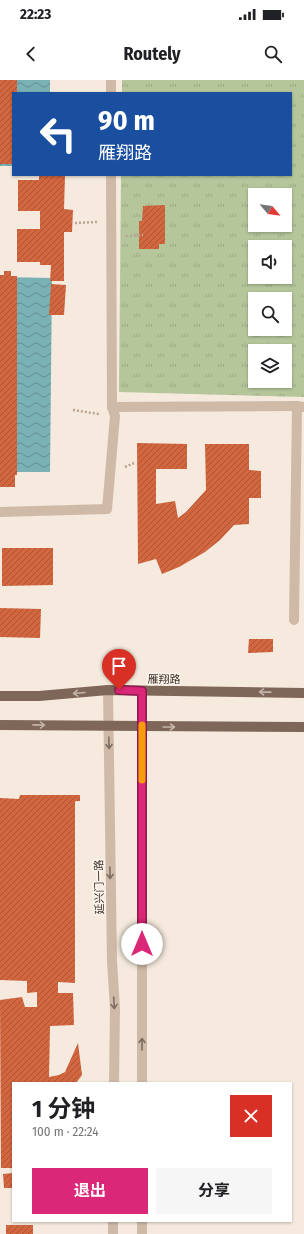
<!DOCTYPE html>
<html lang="zh">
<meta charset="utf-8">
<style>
:root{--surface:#fff;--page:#f6f6f6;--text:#202124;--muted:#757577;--accent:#db2777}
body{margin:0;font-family:"Fira Sans Condensed","Noto Sans SC",sans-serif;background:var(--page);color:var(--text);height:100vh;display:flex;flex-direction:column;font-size:15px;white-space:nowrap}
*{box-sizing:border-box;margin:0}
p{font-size:13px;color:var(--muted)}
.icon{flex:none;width:22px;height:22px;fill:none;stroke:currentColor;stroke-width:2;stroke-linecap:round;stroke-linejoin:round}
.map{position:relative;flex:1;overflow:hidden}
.panel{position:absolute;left:12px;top:1002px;width:280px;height:140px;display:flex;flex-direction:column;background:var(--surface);border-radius:0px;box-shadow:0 1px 3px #0004}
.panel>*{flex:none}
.top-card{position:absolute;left:12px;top:12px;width:280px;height:84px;border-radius:0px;box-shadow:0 1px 3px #0004;background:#1a4fa0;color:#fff;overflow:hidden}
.needle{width:26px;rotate:119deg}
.tools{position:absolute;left:248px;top:108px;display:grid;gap:8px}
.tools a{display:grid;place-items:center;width:44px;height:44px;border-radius:0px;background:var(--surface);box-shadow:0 1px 3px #0004;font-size:20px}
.pin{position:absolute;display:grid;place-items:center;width:34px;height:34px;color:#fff;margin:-41px -17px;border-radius:50% 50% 50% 0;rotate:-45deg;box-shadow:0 0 4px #0007}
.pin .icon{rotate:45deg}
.me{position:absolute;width:44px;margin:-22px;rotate:0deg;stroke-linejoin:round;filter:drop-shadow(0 0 3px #0008)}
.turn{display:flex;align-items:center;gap:14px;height:84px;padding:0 20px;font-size:18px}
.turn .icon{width:52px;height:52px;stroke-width:2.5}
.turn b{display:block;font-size:28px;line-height:34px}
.round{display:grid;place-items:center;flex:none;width:42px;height:42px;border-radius:0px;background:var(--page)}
.summary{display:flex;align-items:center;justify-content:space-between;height:68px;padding:0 20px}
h1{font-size:24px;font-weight:700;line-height:30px}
.button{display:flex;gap:8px;margin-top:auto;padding:8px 20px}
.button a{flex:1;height:46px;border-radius:0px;background:var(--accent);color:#fff;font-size:16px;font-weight:700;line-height:46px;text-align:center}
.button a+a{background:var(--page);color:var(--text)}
.status{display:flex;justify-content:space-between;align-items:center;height:28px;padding:0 20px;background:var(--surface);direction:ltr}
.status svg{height:11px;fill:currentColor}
header{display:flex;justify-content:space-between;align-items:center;height:52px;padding:0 20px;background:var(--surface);font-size:18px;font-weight:700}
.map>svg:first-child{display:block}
.grass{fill:url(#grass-tufts);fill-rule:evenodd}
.water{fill:url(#water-waves)}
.building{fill:url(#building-hatch)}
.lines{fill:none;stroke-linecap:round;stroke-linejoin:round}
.path{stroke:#bba491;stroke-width:2.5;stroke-dasharray:2 2;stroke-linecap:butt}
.minor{stroke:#cfbaa7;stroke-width:10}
.major{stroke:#7e6658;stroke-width:10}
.oneway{stroke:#c3b4a8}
.oneway2{stroke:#7e6e62}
.route-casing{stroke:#8e194d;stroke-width:10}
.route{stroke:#db2777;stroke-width:7}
.slow{stroke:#f59e0b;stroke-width:7}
.labels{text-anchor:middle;stroke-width:3.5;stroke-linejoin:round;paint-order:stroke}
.street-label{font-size:11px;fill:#3b2f29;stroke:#fcf4ea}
</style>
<div class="status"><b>22:23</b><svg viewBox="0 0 49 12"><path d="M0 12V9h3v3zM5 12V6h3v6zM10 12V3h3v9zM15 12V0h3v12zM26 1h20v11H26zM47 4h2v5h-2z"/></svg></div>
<header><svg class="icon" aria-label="back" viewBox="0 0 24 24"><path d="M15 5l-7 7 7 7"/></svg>Routely<svg class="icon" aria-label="search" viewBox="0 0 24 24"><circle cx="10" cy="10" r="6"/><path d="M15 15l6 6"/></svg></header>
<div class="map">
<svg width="304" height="1154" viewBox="0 0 304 1154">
<defs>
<pattern id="grass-tufts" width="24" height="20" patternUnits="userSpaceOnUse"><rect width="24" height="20" fill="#b6c69b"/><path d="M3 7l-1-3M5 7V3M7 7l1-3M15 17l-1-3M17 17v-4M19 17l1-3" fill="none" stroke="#9daa86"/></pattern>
<pattern id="water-waves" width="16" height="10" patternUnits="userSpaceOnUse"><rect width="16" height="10" fill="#79b1b5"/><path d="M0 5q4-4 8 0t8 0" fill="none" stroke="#649093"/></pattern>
<pattern id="building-hatch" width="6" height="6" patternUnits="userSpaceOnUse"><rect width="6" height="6" fill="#d2663f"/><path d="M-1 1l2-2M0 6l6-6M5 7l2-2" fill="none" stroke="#ac5435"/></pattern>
</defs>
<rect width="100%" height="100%" fill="#f5eadd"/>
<!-- grass -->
<path class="grass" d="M122 0H304V317L119 312 121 95H291V13H122ZM255 115H285V145H255ZM255 167H285V197H255ZM255 219H285V249H255ZM255 271H285V301H255Z"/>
<!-- water -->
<g class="water">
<polygon points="0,0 50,0 50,13 13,13 13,86 0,86"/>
<polygon points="0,197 52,198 50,392 0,392"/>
</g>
<!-- building -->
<g class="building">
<polygon points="0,0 17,0 17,13 13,13 13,84 0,84"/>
<polygon points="50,95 65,95 64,129 73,130 72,152 64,152 64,201 50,201 51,185 40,185 40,182 17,182 17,149 40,149 40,131 18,131 18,100 39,100 39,96 50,96"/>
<polygon points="165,125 165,164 159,164 159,169 139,169 139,141 142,141 143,126"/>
<polygon points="4,191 11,191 11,196 17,196 17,395 15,395 15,407 0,407 0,195 4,195"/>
<polygon points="51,204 66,205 64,235 49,235"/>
<polygon points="137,363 187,364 187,389 156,389 156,424 175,421 178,438 186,432 206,410 205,364 249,364 249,390 261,391 261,418 249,418 249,444 234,445 220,460 205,472 179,487 162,494 156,479 138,484"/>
<polygon points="2,468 53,468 53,505 2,506"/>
<polygon points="0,528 41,529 40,558 0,557"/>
<polygon points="249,559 273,559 273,572 248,573"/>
<polygon points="20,715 80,715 80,721 76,721 75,722 75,903 58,902 58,913 73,913 74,945 50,946 49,997 59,995 65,992 78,963 82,995 76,1003 13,1003 13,1088 1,1088 0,920 22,917 25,927 37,927 37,912 27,913 27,901 0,900 0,718 19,719"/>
<polygon points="13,1093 13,1108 4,1108 3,1094"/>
<rect x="6" y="1145" width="27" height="9"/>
</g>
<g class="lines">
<!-- path -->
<g class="path">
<polyline points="75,143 97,142"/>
<polyline points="126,156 143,155"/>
<polyline points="73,330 99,334"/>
<polyline points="125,387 134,383"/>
</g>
<!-- minor -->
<g class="minor">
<polyline points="111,0 111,13"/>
<polyline points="111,95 112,327"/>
<polyline points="0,432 107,429 115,336 112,327 297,326"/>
<polyline points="294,540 297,326 304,327"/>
<polyline points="108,610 112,881 115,929 114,1003"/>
<polyline points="142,1003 142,611"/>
<polyline points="142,1141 142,1154"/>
<polyline points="113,1154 113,1141"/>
</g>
<!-- major -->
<g class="major">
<polyline points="0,616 39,616 108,610 304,613"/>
<polyline points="0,645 304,647"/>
</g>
</g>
<!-- one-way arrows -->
<defs><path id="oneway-shaft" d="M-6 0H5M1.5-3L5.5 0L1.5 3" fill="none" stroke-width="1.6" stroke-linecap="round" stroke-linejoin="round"/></defs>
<g class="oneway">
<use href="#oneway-shaft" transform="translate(265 612) rotate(-179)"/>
<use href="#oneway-shaft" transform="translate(79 613) rotate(175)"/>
<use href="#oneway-shaft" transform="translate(39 645) rotate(1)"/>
<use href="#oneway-shaft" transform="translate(169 647)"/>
</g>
<g class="oneway2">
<use href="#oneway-shaft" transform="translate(109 663) rotate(89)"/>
<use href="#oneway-shaft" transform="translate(110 793) rotate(89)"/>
<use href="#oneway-shaft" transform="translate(114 923) rotate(87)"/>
<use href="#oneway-shaft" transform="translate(142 964) rotate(-90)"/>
</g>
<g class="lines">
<defs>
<polyline id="route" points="119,610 142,611 142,864"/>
</defs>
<!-- route casing -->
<use href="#route" class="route-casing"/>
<!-- route -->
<use href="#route" class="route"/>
<!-- slow -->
<polyline class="slow" points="142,700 142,645"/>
</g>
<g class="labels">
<!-- street labels -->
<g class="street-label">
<text transform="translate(164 599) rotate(1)" y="4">雁翔路</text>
<text transform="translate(99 807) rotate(-91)" y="4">延兴门一路</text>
</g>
</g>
</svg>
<div class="tools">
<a><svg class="needle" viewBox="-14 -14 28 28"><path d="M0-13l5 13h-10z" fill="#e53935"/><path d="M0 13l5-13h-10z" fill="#757577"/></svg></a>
<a><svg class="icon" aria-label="sound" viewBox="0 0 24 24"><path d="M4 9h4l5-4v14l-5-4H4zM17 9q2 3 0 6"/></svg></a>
<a><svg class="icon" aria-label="search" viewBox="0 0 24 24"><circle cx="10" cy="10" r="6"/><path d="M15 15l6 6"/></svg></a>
<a><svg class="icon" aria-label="layers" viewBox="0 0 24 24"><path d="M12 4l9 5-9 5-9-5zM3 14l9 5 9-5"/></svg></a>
</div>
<div class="pin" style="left:119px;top:610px;background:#d93025"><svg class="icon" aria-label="arrive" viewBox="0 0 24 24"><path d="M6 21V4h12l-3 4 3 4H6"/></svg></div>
<svg class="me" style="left:142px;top:864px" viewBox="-20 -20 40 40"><circle r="19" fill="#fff"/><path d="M0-13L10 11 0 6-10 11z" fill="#db2777"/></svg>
<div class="top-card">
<div class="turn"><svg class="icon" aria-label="left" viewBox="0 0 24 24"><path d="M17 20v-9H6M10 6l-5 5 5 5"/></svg><div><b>90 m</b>雁翔路</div></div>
</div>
<section class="panel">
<div class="summary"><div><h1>1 分钟</h1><p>100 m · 22:24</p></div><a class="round" style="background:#d93025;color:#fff"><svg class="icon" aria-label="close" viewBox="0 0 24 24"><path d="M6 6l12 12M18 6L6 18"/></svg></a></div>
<div class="button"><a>退出</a><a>分享</a></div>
</section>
</div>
